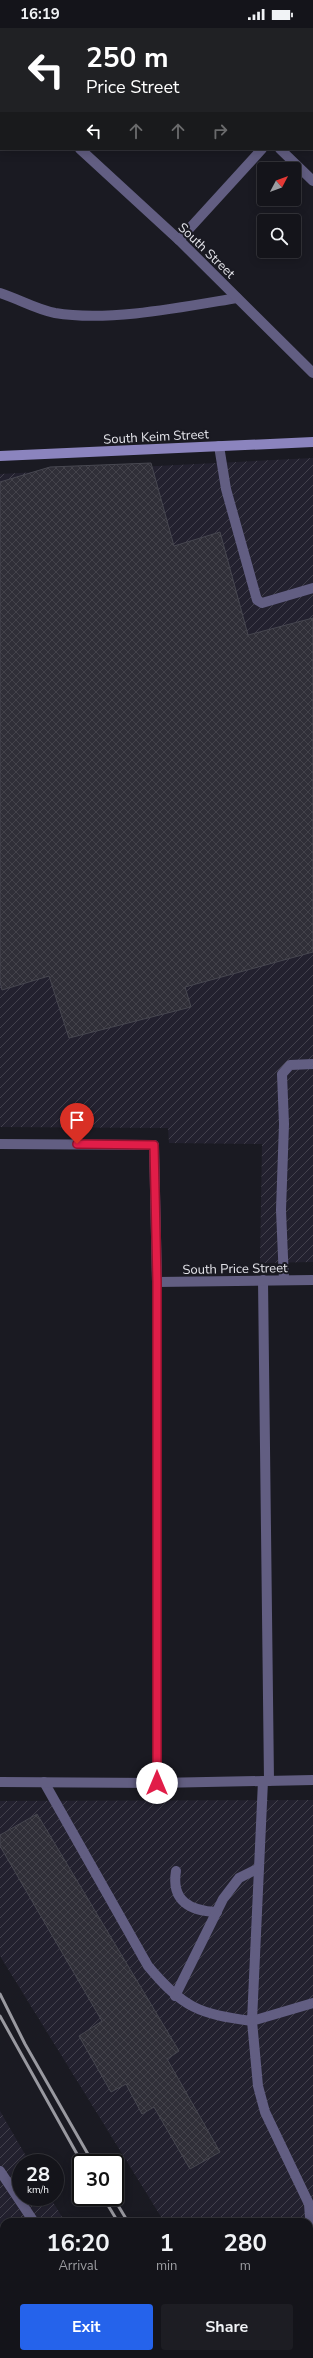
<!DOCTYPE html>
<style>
:root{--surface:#14141a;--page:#1d1d23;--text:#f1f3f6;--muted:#9d9ea2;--line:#333339;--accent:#2563eb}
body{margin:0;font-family:"Nunito Sans",sans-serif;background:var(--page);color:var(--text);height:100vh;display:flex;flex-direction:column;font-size:15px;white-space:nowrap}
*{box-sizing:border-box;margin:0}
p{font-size:13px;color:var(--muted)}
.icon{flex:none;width:22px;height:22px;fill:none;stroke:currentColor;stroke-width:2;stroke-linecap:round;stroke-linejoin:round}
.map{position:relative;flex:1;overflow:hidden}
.drawer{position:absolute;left:0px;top:2190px;width:313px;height:140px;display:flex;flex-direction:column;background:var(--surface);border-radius:12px 12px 0 0;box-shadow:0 2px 10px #0003,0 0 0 1px var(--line)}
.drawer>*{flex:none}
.banner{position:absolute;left:0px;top:0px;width:313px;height:122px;box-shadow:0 2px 10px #0003,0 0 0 1px var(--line);background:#202124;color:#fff;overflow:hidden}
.needle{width:26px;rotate:49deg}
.fabs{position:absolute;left:257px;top:134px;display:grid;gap:8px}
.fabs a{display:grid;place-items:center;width:44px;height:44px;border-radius:4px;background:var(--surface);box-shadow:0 2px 10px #0003,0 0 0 1px var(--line);font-size:20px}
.speed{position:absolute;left:12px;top:2126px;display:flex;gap:8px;font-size:20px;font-weight:700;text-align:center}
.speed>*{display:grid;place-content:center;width:52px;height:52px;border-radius:50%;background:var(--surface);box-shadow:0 2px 10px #0003,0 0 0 1px var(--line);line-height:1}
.speed small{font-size:10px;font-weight:400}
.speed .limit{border:2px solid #111;border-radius:6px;background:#fff;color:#111}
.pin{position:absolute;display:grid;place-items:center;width:34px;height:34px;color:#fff;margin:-41px -17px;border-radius:50% 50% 50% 0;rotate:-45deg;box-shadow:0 0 4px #0007}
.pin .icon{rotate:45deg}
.me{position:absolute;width:44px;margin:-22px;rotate:0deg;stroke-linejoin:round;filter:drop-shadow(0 0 3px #0008)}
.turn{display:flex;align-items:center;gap:14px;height:84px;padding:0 20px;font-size:18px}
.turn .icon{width:52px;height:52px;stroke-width:2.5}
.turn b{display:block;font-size:28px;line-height:34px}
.lanes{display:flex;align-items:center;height:38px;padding:0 20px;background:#0003;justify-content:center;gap:20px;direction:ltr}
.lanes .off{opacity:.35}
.eta{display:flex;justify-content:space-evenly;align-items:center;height:68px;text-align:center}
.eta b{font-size:24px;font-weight:700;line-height:28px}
.action{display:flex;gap:8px;margin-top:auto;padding:8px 20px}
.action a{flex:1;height:46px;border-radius:4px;background:var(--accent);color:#fff;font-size:16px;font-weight:700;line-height:46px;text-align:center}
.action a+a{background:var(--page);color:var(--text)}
.status{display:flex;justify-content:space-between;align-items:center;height:28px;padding:0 20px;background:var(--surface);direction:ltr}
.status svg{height:11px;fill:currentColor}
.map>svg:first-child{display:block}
.industrial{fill:url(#industrial-furrows)}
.building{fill:url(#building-cross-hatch);stroke:#474750}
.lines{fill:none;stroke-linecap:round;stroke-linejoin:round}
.lane{stroke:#625e82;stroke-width:10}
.street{stroke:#625e82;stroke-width:10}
.secondary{stroke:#8b84be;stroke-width:10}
.rail{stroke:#9999a0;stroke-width:3}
.route-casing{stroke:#92132f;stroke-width:10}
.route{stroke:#e11d48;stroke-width:7}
.labels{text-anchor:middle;stroke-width:4;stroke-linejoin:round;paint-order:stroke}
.street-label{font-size:13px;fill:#e3e3e9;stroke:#1a1a22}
</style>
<div class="status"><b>16:19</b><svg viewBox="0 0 49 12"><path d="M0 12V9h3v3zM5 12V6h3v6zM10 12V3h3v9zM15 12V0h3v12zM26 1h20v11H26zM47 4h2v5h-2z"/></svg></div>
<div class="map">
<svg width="313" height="2330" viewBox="0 0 313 2330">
<defs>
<pattern id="industrial-furrows" width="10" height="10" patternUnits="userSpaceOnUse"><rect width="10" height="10" fill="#23212f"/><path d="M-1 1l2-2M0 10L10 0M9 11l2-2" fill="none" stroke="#43414d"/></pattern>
<pattern id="building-cross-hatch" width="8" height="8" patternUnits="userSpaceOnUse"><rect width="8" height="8" fill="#302f38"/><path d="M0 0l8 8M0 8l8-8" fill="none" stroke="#44434b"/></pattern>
</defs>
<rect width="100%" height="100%" fill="#1a1a22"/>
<!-- industrial -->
<g class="industrial">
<polygon points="313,430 313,1234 260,1235 262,1116 169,1115 168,1100 0,1099 0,446"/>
<polygon points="313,1772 313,2330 283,2330 279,2326 309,2326 309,2194 164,2194 163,2192 0,1928 0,1773"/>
<polygon points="0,2083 30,2135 21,2135 21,2169 50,2169 65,2194 4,2194 4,2326 143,2326 145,2330 0,2330"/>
</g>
<!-- building -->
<g class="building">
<polygon points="151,435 174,518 220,504 248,607 313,590 313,924 185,959 191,979 69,1010 49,948 2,962 0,954 0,454 50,439"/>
<polygon points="37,1786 179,2023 167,2031 220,2124 190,2141 154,2079 142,2086 126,2056 111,2064 79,2008 102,1993 0,1818 0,1807"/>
</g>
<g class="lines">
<!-- lane -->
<g class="lane">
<polyline points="153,0 154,1"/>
<polyline points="280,121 313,153"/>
<path d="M0 265C19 271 35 281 55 285 109 294 183 279 237 270"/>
<polyline points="219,418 226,461 257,572 262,575 313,560"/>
<polyline points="263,1252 269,1753"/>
<polyline points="284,1252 281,1182 284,1096 282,1046 290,1037 313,1036"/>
<path d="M44 1754 148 1938C183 1980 199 1986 252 1993L263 1753"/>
<path d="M176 1843C171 1873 190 1883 217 1884"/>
<polyline points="175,1968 223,1871 239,1850 259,1840"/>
<polyline points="313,1975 252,1993 258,2058 265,2084 309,2176 313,2229"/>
<polyline points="0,2143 34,2194"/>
<polyline points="0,2240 4,2245"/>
<polyline points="24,2330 26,2326"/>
</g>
<!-- street -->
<g class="street">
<polyline points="0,46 1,47"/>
<polyline points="312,67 313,66"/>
<polyline points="80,121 179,212 313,345"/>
<polyline points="179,212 262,121"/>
<polyline points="0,1116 154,1117 157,1254 157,1755"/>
<polyline points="157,1254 313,1252"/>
<polyline points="0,1754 157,1755 313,1752"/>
</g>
<!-- secondary -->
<polyline class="secondary" points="0,428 313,414"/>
<!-- rail -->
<g class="rail">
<polyline points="0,1966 25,2016 93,2135"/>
<polyline points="0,1988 82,2135"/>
<polyline points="103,2169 118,2194"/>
<polyline points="113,2169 128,2194"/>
<polyline points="0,2258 4,2260"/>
<polyline points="170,2326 177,2330"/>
<polyline points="209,2326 212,2330"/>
<polyline points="219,2326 222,2330"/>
</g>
</g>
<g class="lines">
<defs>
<polyline id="route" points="77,1116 154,1117 157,1254 157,1755"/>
</defs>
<!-- route casing -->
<use href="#route" class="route-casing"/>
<!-- route -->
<use href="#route" class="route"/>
</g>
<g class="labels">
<!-- street labels -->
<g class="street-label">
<text transform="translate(207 222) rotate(44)" y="5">South Street</text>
<text transform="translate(156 408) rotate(-3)" y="5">South Keim Street</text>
<text transform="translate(235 1240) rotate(-1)" y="5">South Price Street</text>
</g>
</g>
</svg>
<div class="fabs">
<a><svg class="needle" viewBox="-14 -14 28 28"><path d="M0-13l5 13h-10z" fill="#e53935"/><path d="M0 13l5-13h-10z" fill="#9d9ea2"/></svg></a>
<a><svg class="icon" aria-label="search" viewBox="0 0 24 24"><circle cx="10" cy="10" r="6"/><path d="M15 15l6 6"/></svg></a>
</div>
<div class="speed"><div>28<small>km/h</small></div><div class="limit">30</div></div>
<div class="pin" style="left:77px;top:1116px;background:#d93025"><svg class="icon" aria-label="arrive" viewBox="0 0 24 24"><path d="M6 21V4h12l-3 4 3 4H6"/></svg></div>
<svg class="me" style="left:157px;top:1755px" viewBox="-20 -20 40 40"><circle r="19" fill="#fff"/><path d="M0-13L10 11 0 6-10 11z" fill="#e11d48"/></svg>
<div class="banner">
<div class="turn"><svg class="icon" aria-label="left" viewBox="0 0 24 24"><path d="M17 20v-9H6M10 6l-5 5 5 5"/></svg><div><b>250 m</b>Price Street</div></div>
<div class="lanes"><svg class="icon" aria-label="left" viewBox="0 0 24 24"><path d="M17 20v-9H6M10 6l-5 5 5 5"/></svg><svg class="icon off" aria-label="ahead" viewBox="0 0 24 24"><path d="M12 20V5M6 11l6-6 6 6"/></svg><svg class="icon off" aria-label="ahead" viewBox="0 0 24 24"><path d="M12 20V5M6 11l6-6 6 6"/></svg><svg class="icon off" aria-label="right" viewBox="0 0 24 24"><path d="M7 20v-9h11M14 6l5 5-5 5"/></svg></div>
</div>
<section class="drawer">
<div class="eta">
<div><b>16:20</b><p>Arrival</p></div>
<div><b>1</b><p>min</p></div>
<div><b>280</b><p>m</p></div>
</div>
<div class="action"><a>Exit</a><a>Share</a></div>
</section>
</div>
